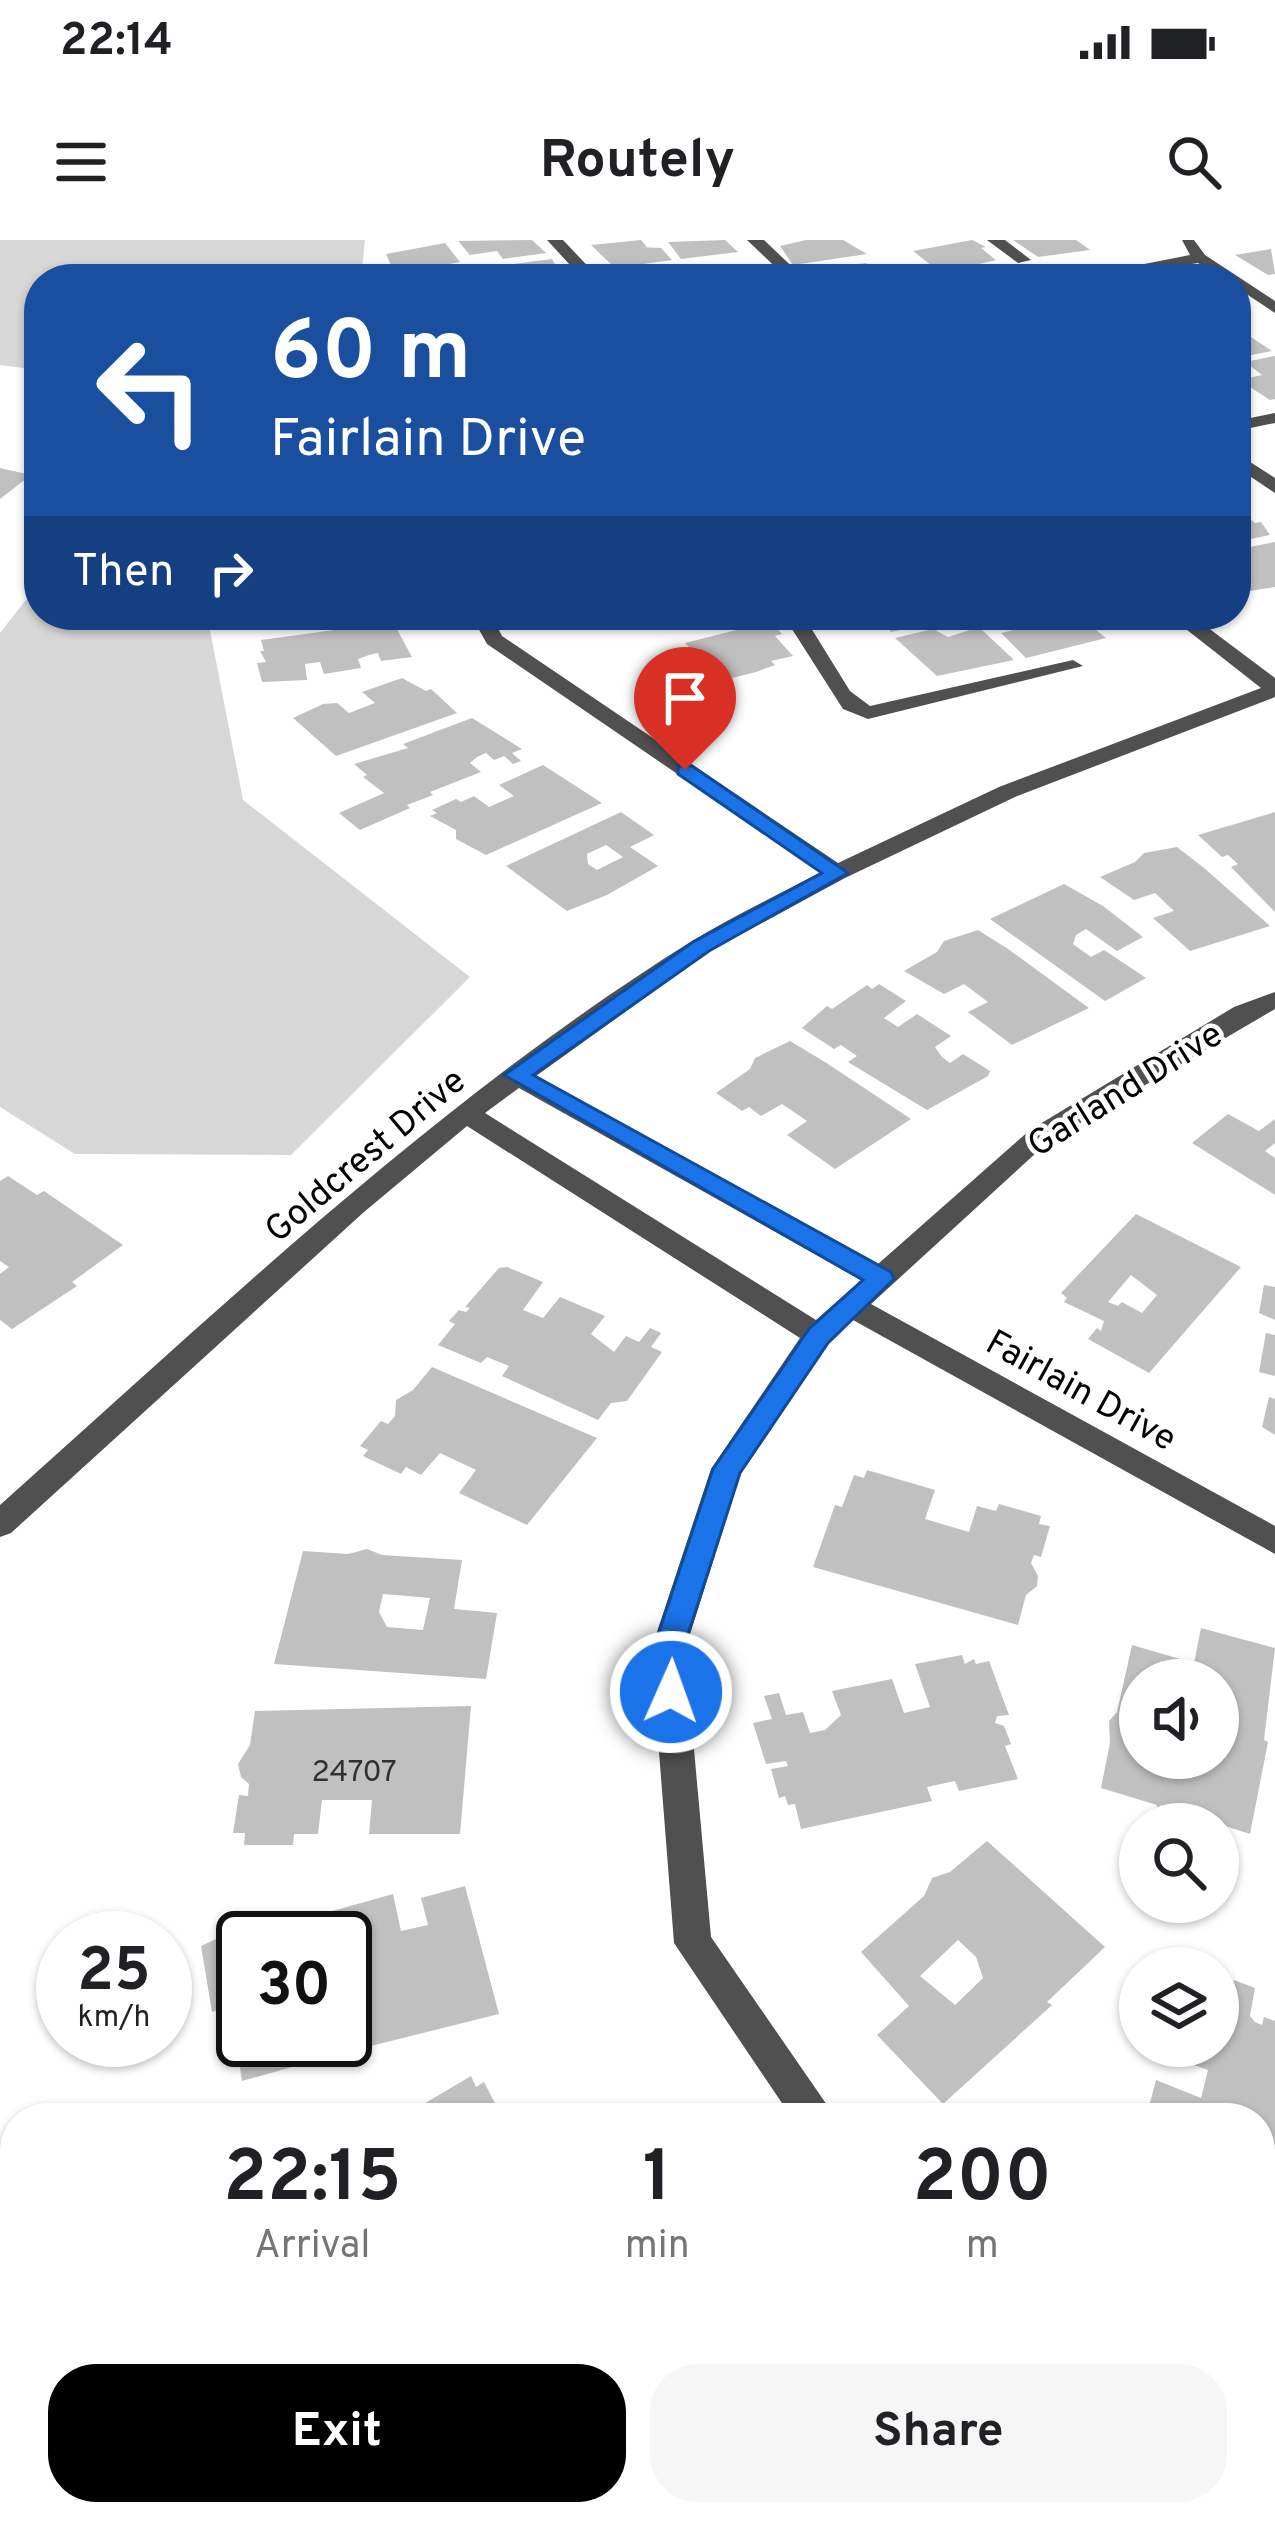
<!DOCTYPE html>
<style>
:root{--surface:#fff;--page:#f6f6f6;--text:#202124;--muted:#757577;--accent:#000}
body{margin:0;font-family:Overpass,sans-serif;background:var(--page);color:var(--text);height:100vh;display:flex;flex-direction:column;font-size:45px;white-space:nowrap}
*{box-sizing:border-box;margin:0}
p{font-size:39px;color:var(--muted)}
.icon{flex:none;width:66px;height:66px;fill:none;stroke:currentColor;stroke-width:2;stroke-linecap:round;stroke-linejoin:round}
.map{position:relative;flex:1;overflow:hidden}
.panel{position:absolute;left:0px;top:1863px;width:1275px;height:423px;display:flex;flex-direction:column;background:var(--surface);border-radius:48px 48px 0 0;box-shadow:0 3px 9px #0004}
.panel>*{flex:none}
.top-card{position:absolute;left:24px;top:24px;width:1227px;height:366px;border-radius:48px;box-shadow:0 3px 9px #0004;background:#1a4fa0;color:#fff;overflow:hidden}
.buttons{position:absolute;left:1119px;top:1419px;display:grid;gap:24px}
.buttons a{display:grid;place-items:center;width:120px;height:120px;border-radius:50%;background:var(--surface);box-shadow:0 3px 9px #0004;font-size:60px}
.speed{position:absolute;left:36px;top:1671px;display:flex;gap:24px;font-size:60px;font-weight:700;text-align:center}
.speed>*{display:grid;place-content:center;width:156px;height:156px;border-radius:50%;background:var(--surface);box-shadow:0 3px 9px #0004;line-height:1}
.speed small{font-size:30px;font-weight:400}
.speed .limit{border:6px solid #111;border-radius:18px;background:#fff;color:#111}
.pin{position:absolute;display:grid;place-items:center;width:102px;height:102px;color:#fff;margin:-123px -51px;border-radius:50% 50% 50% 0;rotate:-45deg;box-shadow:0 0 12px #0007}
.pin .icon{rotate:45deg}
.me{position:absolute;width:132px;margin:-66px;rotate:2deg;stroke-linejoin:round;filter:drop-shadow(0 0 9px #0008)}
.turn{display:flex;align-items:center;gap:42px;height:252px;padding:0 48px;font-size:54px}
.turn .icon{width:156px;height:156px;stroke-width:2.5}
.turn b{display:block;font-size:84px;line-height:102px}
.then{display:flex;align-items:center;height:114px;padding:0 48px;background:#0003;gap:24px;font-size:45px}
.eta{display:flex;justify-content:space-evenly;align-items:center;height:204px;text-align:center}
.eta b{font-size:72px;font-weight:700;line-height:84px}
.action{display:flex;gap:24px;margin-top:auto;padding:24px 48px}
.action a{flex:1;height:138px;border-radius:48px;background:var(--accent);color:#fff;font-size:48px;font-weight:700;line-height:138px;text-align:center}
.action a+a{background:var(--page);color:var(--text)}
.status{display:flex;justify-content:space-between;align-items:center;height:84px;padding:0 60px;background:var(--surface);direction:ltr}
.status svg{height:33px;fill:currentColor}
header{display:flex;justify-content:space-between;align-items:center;height:156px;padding:0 48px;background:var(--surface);font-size:54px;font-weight:700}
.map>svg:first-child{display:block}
.green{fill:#d7d7d7}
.building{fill:#c0c0c0;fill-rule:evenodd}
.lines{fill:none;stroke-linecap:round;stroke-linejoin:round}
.minor{fill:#505050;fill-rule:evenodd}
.route{fill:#1a73e8;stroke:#114b97;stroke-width:3}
.labels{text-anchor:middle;stroke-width:9;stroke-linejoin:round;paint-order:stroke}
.number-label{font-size:30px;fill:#303030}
.street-label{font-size:36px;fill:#000;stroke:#fff}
</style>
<div class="status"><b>22:14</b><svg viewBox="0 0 49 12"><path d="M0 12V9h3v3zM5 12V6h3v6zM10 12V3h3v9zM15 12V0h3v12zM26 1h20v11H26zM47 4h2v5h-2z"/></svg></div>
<header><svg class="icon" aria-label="menu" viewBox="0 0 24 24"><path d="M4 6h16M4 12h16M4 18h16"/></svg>Routely<svg class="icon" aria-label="search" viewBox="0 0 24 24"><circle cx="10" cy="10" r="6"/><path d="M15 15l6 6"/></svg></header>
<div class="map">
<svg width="1275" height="2285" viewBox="0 0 1275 2285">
<rect width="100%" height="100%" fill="#fff"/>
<!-- green -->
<g class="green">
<polygon points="0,0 365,0 361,39 39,39 39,130 0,125"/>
<polygon points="39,343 39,375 207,375 243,560 470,737 291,915 75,914 0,867 0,393"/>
</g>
<!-- building -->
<g class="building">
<polygon points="532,0 546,13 503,19 497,11 470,15 458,1"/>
<polygon points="641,0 647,7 641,7 661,8 672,20 615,28 591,5"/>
<polygon points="725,0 738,12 681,19 668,2"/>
<polygon points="806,0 843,0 867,14 793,25 780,6"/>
<polygon points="972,0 986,7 981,8 996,20 941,33 913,11"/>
<polygon points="1013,0 1076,0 1090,10 1038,17"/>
<polygon points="445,3 460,22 395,34 386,14"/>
<polygon points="1271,9 1275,34 1268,35 1235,15"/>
<polygon points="552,19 562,37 493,39 514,33 506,25"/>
<polygon points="866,23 887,38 815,39 806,31"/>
<polygon points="751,24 770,39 703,39 697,33"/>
<polygon points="1236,88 1248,95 1272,111 1236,118"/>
<polygon points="1275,116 1275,159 1270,160 1239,140 1262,135 1245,122"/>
<polygon points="0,228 31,235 0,259"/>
<polygon points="1236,268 1255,283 1261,282 1270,295 1236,302"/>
<polygon points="1275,302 1275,347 1243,352 1236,346 1236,310"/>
<polygon points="251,375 333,375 333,378 254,387"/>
<polygon points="668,375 744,375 744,377 680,388"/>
<polygon points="874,375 917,375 926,384 891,392"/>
<polygon points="1025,375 1078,375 1106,398 1026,418 1001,393 1036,385"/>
<polygon points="393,382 412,417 381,421 378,413 369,415 358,419 361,428 324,434 320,422 305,424 307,440 262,442 257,423 266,422 260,411 264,411 261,400"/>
<polygon points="764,383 773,384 782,394 775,396 793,416 771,421 775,425 756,432 720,441 685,403"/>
<polygon points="979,387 1014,420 937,436 895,398 933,389 948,397"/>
<polygon points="402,438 426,451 431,449 457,473 336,516 293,478 323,464 337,463 349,473 375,463 362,452"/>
<polygon points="472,478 522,509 512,513 521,521 513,524 504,516 494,520 486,513 477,517 470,523 481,532 430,552 433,555 407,565 410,568 360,590 339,573 384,553 363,537 367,535 354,524 408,508 403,504"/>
<polygon points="543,525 602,563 486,615 456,599 456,590 430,576 437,573 432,570 456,559 461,562 474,556 489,567 514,556 499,545"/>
<path d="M621 572 654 595 630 607 658 626 607 655 567 671 506 626ZM606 605 623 617 597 630 588 624 587 614Z"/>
<polygon points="1275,572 1275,672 1231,627 1238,624 1228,615 1222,617 1198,595"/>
<polygon points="1177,607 1204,628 1270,686 1190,711 1153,678 1174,671 1155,653 1134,660 1100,637 1135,622 1144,613"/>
<polygon points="1064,644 1103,666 1143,697 1117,711 1086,689 1076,695 1073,704 1091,717 1104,710 1146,738 1105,761 990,679"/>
<polygon points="978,690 1008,709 1089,768 1012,805 968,772 988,762 964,744 944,754 904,731 937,712 944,701"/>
<polygon points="879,744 906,761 884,778 898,787 917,774 951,796 935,807 942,817 950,823 963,814 990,831 988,836 927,870 848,822 857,816 841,805 834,809 802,788 827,766 832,769 867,745 872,749"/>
<polygon points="790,801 825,822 911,879 835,929 787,895 807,881 782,864 761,876 749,867 742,871 716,853 750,829 755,818"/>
<polygon points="1228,874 1259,891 1275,879 1275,903 1265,911 1275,918 1275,955 1192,903"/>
<polygon points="8,936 37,955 44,951 123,1005 72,1042 77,1046 12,1089 0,1080 0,1034 9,1027 0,1021 0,941"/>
<path d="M1136 974 1241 1027 1149 1133 1088 1099 1097 1088 1101 1091 1104 1081 1064 1062 1067 1058 1061 1053ZM1131 1035 1157 1055 1142 1073 1122 1062 1118 1066 1108 1062Z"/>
<polygon points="507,1027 543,1042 523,1070 543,1078 560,1057 605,1076 591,1094 614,1112 626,1096 639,1102 650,1088 661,1093 651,1107 662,1112 627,1161 611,1163 598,1180 502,1136 509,1126 487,1117 481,1123 438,1105 455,1084 449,1081 459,1070 466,1072 470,1068 465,1067 499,1028"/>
<polygon points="1264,1045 1275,1047 1275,1080 1259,1073"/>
<polygon points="1266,1093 1275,1095 1275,1136 1259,1132"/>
<polygon points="432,1127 597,1198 527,1285 459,1253 476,1230 440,1213 421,1235 406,1227 401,1234 363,1216 368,1210 360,1206 381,1181 388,1184 395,1176 396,1160 413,1150"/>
<polygon points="1269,1157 1275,1159 1275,1195 1262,1187"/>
<polygon points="867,1230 935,1250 925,1279 969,1292 977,1266 996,1271 999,1264 1041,1276 1039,1284 1050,1286 1041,1317 1034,1315 1031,1323 1038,1336 1037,1346 1026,1355 1018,1385 813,1327 835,1265 842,1267 854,1235 864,1238"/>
<path d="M367 1309 382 1315 462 1320 454 1369 497 1373 486 1439 274 1424 303 1311 348 1314ZM383 1354 430 1358 423 1390 387 1387 379 1372Z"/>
<path d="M1201 1388 1275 1408 1264 1500 1268 1502 1250 1594 1207 1580 1206 1584H1153L1157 1565 1101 1548 1110 1503 1109 1481 1117 1472 1132 1405 1194 1423ZM1140 1440H1218V1518H1140Z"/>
<polygon points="962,1415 965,1424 974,1419 976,1424 989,1421 1009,1475 997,1476 995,1483 1004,1486 1011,1504 1005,1506 1018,1539 959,1551 955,1541 927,1547 932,1561 801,1589 795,1564 788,1565 785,1556 779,1558 771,1529 788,1526 786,1521 766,1524 753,1483 772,1479 764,1456 779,1453 786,1475 803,1472 810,1493 825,1490 841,1475 832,1451 892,1439 904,1473 930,1467 915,1424"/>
<polygon points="471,1466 460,1594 369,1594 372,1560 322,1560 318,1594 294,1594 293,1605 244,1605 245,1593 233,1593 239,1555 248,1556 249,1544 241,1537 238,1524 250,1505 255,1471"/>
<path d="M987 1601 1105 1707 1047 1762 1052 1765 943 1864 877 1795 909 1766 861 1712 924 1656 932 1638 950 1632ZM958 1700 976 1717 983 1738 955 1765 920 1736Z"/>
<polygon points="465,1646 499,1774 339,1814 337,1801 308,1810 310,1822 242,1841 236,1801 227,1803 224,1781 232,1778 230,1772 227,1774 227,1767 212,1772 201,1706 227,1694 226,1688 276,1675 287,1698 243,1698 243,1800 345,1800 345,1698 316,1698 311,1677 393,1654 401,1691 428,1685 421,1658"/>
<polygon points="1234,1740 1255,1748 1250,1776 1255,1782 1262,1785 1264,1777 1275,1781 1275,2053 1260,2048 1260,1878 1146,1878 1156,1840 1201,1858 1208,1830 1162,1814 1164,1806 1218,1806 1218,1764 1228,1768"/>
<polygon points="471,1836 476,1847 484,1842 500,1873 494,1878 400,1878"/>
<polygon points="446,2271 605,2271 592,2285 457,2285"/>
<polygon points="739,2271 885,2271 900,2285 729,2285"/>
</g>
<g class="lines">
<!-- minor -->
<g class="minor">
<polygon points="547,0 563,0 600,39 583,39"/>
<polygon points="747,0 764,0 805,39 788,39"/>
<polygon points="987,0 1005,0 1031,20 1018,23"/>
<polygon points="1182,0 1194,0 1205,15 1275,61 1275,73 1236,47 1236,39 1224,39 1198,23 1104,39 1068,39 1190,15"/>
<polygon points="1275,173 1275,183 1236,191 1236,181"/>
<polygon points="1236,213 1275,238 1275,253 1236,227"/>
<path d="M471 375H491L502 396 838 623 999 547 1261 448 1168 375H1191L1275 438V457L1015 557 845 638 710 711 536 836 878 1024 1030 890 1234 767 1275 752V769L1048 902 871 1064 1275 1286V1314L853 1080 828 1103 741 1233 685 1410 711 1697 836 1878H792L674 1703 651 1410 711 1229 800 1098 467 886 364 972 11 1293 0 1297V1265C222 1067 440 858 692 701 733 676 778 655 821 632L487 404ZM519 848 861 1040 816 1080 485 873Z"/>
<polygon points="783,375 803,375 850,451 870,466 1073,420 1083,426 868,479 843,469"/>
<polygon points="1260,2174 1275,2178 1275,2222 1260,2218"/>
</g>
</g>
<!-- route -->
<polygon class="route" points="678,526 692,526 848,633 709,711 533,835 891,1032 894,1039 828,1103 740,1233 683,1410 687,1452 682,1462 671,1465 660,1462 653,1410 713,1229 809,1089 863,1040 504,835 693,702 822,633 678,534"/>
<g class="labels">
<!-- number labels -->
<g class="number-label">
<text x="354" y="1541">24707</text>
</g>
<!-- street labels -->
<g class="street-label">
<text transform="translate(1124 848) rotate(-32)" y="13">Garland Drive</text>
<text transform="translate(364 914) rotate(-40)" y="13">Goldcrest Drive</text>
<text transform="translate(1082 1149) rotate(29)" y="13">Fairlain Drive</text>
</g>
</g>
</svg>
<div class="buttons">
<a><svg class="icon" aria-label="sound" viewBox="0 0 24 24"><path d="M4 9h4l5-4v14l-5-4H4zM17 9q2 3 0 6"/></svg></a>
<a><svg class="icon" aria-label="search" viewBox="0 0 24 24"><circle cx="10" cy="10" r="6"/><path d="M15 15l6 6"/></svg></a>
<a><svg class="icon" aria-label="layers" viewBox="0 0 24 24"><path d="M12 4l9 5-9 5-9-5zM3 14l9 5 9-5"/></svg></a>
</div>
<div class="speed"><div>25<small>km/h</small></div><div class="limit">30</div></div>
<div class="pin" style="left:685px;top:530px;background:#d93025"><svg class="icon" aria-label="arrive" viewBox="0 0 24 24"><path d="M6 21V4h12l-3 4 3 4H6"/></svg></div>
<svg class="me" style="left:671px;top:1452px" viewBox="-20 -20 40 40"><circle r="17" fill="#1a73e8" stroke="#fff" stroke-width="3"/><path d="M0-11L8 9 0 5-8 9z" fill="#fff"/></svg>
<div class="top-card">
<div class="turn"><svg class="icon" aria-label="left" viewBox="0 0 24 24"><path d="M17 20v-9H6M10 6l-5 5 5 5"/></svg><div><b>60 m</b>Fairlain Drive</div></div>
<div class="then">Then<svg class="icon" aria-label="right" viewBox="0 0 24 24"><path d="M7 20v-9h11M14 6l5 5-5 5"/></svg></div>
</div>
<section class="panel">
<div class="eta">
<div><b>22:15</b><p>Arrival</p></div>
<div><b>1</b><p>min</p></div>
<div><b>200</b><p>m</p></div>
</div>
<div class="action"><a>Exit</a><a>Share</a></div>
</section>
</div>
